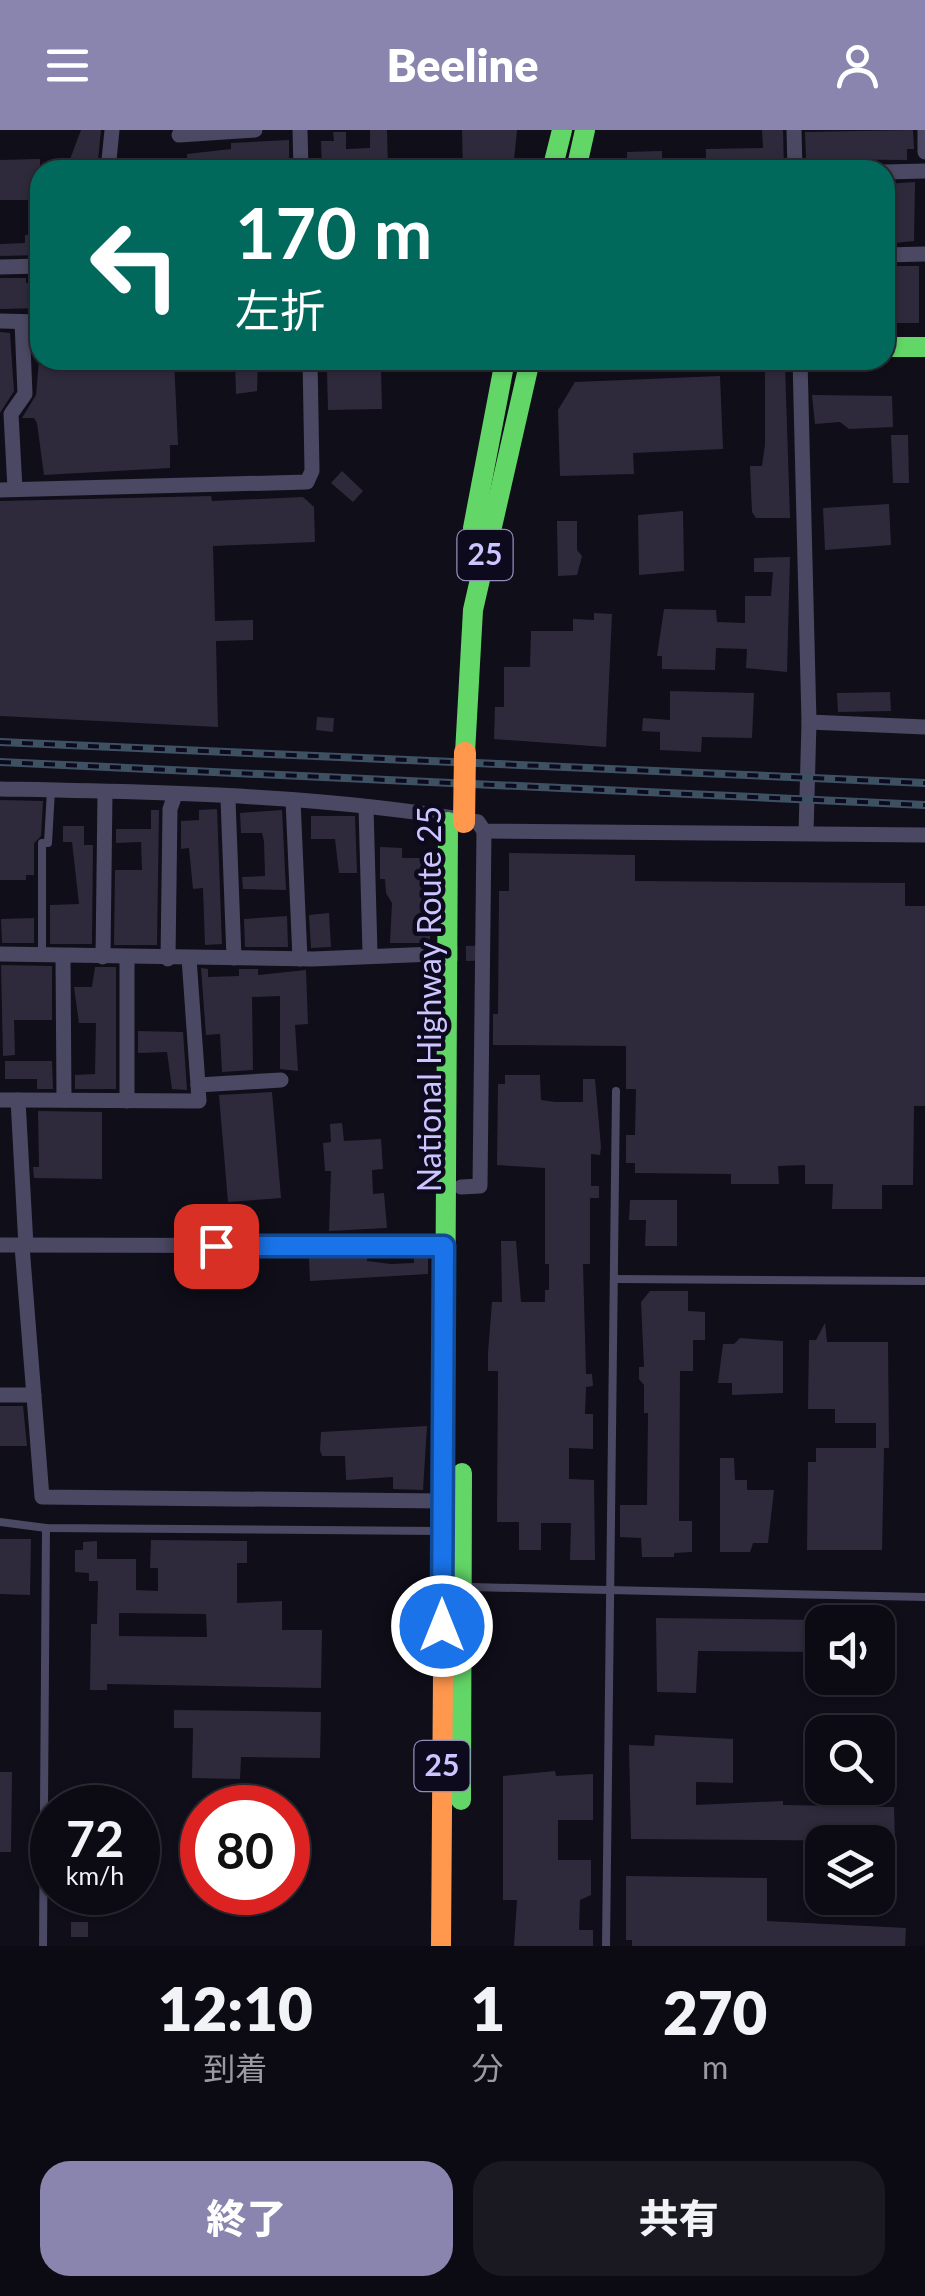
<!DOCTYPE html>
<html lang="ja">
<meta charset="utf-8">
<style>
:root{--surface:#0c0a13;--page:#1a1821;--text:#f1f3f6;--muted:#9a9aa0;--line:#2c2b33;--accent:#8a85ae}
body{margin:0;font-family:Lato,"Noto Sans JP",sans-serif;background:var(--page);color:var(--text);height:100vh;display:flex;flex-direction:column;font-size:38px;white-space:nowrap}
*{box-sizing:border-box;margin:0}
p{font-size:32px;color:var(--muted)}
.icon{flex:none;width:55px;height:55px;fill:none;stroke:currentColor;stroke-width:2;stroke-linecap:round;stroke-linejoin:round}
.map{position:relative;height:1816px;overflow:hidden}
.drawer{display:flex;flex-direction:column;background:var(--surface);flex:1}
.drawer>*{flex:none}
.guide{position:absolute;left:30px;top:30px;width:865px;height:210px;border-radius:30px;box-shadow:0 2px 8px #0004,0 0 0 2px var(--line);background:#00695c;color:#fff;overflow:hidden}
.buttons{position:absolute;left:805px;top:1475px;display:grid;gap:20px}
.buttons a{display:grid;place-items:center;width:90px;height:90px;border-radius:20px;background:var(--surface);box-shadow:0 2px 8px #0004,0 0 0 2px var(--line);font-size:50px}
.speed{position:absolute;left:30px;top:1655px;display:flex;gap:20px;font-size:50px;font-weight:700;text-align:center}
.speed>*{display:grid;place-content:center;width:130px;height:130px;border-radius:50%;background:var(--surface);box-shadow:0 2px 8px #0004,0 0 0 2px var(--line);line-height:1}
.speed small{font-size:25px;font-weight:400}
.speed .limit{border:15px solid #d22;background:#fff;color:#111}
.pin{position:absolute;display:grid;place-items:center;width:85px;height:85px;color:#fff;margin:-42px;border-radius:20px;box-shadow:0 5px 15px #0006}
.me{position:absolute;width:110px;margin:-55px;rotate:0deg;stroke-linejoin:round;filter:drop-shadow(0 0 8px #0008)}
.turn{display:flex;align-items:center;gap:35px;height:210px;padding:0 40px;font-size:45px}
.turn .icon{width:130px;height:130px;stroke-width:2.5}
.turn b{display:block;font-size:70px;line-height:85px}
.eta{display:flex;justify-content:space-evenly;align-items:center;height:170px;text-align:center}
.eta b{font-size:60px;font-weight:800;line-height:70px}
.primary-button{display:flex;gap:20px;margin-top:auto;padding:20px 40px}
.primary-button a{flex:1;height:115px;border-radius:30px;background:var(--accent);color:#fff;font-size:40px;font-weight:800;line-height:115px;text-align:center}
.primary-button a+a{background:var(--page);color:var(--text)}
header{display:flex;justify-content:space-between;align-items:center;height:130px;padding:0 40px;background:var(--accent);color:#fff;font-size:45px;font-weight:800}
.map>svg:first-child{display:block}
.building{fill:#2e2a3c;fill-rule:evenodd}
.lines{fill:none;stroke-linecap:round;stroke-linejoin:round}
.street-tunnel{stroke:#2c293c;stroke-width:15;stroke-dasharray:15 8;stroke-linecap:butt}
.lane{stroke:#4a4862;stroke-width:8}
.street{stroke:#4a4862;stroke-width:15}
.fast{stroke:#63d668;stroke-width:20}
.slow{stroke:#ff974d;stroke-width:20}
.rail-casing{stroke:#3d5162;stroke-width:8}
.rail{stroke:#0d0a1d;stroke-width:4;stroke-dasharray:11;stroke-linecap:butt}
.slow-bridge{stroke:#ff974d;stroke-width:22}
.route-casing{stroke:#114b97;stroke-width:25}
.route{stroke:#1a73e8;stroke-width:18}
.labels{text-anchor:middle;stroke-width:9;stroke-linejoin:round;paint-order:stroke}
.shield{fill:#0d0a1d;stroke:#938dbb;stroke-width:2.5}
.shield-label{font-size:30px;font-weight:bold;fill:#ccc5ff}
.street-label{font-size:32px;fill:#ccc5ff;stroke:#0d0a1d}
</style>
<header><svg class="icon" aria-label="menu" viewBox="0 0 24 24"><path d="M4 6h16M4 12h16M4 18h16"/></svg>Beeline<svg class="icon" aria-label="person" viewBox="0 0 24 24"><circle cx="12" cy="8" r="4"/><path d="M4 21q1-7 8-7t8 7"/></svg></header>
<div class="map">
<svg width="925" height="1816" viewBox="0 0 925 1816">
<rect width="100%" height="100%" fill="#100e19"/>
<!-- building -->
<g class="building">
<polygon points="81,0 101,0 97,40 66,40"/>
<polygon points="370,0 387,0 388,40 322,40 321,11 334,11 333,2 346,2 346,19 370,18"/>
<polygon points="462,0 517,0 513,40 463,40"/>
<polygon points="762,0 783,0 784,40 706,40 706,19 763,18"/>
<polygon points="913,0 914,19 907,19 907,30 806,29 805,2"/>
<polygon points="289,10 289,40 188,40 187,24 231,19 231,13"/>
<polygon points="662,21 662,40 627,40 627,22"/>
<polygon points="40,29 40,70 0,70 0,30"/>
<polygon points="915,52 914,111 885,114 885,54"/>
<polygon points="40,104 40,125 0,126 0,114 25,113 25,105"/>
<polygon points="886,136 919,136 919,193 892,193"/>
<polygon points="0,148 26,148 26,153 40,153 40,178 0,179"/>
<polygon points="0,202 10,203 14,261 0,283"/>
<polygon points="39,230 174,230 178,315 170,315 170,338 44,345 37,293 34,288 22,288 36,265"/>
<polygon points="235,230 258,230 257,261 236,264"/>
<polygon points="765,235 785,235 790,388 756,388 752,382 750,336 762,336 765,315"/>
<polygon points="381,239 382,279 328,280 327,241"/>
<polygon points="720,246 723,319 633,323 634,344 560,346 558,280 575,252"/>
<polygon points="812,265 892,266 893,297 849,299 840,292 815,294"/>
<polygon points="891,305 908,305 909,353 893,353"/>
<polygon points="342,341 363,361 353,372 331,353"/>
<polygon points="211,366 212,371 303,367 314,377 315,412 213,416 215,491 253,490 253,510 216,511 218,597 0,586 0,371"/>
<polygon points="889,374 891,415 825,420 823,378"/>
<polygon points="683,381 684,441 639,445 638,385"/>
<polygon points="557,391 577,391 577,420 582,426 577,445 558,446"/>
<polygon points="790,427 787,542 746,538 747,519 716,518 715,540 662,539 662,526 657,526 664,479 716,480 717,492 745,493 745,466 771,466 773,442 754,442 754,428"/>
<polygon points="594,483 612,484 606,617 494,609 495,577 504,577 504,537 530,537 531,501 573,501 573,489 594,490"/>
<polygon points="670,561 754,563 752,608 702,607 701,622 660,620 660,602 642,601 643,588 670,590"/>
<polygon points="890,562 891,581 838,582 837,563"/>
<polygon points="317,587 334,588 333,602 316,600"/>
<polygon points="0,670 43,671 41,706 34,713 34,745 26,745 26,750 0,750"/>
<polygon points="217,679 222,814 205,815 203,758 193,759 189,718 181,719 181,691 199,690 199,680"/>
<polygon points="151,680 159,680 157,815 114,815 115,740 142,740 141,712 116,713 116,699 151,699"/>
<polygon points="282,680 286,760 243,759 242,747 265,746 264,711 262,703 241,703 240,683"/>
<polygon points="311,686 355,686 357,743 339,743 335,709 311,709"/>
<polygon points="63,696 84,696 84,715 93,715 92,814 50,814 50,775 79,774 72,712 63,712"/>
<polygon points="380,717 402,718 402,728 430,728 430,813 390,813 392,773 386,763 385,749 380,749"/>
<polygon points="509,723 635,725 635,751 905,753 905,776 925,776 925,976 914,976 913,1055 882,1055 882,1079 832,1079 833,1054 805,1054 805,1035 778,1036 779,1054 731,1054 731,1044 635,1043 635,1033 626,1033 626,1005 635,1005 636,959 626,959 626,916 493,915 493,884 498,884 499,761 509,761"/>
<polygon points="329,783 331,817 311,818 309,785"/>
<polygon points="287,786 288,817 245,817 244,789"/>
<polygon points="34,788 34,813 2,813 1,789"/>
<polygon points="1,835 52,836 52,890 14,890 15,925 3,926"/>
<polygon points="95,837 116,837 116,959 75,959 75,945 95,944 96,893 79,893 74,857 92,857"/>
<polygon points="201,838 208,839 208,847 239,846 239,839 258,839 258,845 306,840 308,894 295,895 298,941 280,939 280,866 252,867 253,940 222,942 220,904 206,905"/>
<polygon points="138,901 183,902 187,960 172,959 167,922 138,923"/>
<polygon points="5,931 52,931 53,959 37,959 37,949 5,949"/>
<polygon points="505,945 540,945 541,970 555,972 583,972 583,949 595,949 601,1017 600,1025 591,1024 591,1056 599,1056 599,1068 590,1068 590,1134 583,1134 586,1244 592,1244 593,1256 586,1257 585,1284 593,1284 593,1319 569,1318 569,1349 594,1350 595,1430 570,1430 571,1393 541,1393 541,1420 519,1420 519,1392 497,1392 498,1241 488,1241 488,1223 492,1172 502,1172 501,1111 516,1111 521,1172 545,1172 545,1160 549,1160 549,1134 545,1134 545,1038 497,1035 498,954 505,954"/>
<polygon points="272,962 281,1068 228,1072 219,965"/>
<polygon points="38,981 102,982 102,1049 34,1048 33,1037 39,1037"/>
<polygon points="342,993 344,1011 381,1009 383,1039 372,1040 373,1064 384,1063 387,1098 329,1101 331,1041 325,1041 323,1013 331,1012 330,994"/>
<polygon points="630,1070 677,1070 677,1116 645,1116 646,1090 629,1090"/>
<polygon points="309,1127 367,1127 367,1131 391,1134 414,1133 414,1127 428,1127 428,1144 310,1151"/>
<polygon points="650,1161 688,1161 688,1181 705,1182 705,1210 693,1210 693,1241 680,1241 679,1391 692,1391 692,1422 674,1423 674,1427 642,1427 641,1408 620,1407 620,1375 647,1375 648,1283 644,1283 644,1255 639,1249 639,1237 644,1237 641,1172"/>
<polygon points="825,1193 827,1212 888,1212 889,1318 884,1318 882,1420 807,1420 808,1332 816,1332 816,1318 881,1318 876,1318 876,1293 835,1293 835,1279 808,1279 809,1210 816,1210"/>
<polygon points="740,1208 783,1211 783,1263 732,1265 732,1253 718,1253 723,1214 734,1214"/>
<polygon points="0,1276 23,1276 27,1316 0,1316"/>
<polygon points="427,1296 423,1360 393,1359 393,1347 346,1350 345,1326 322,1326 320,1320 321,1302"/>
<polygon points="720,1328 734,1328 735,1350 747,1350 747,1360 774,1360 768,1413 753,1413 750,1422 720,1422"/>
<polygon points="0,1409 31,1409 30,1465 0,1464"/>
<path d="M151 1410 247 1411V1433H237V1473L282 1471V1500H322L321 1558 107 1554V1560H90L91 1494H97L98 1451H89V1443L75 1442V1420H83V1412L97 1411V1429H136V1460L158 1461V1438H150ZM119 1483 206 1484 207 1507 119 1506Z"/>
<polygon points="656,1488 822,1490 822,1522 698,1521 696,1563 657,1562"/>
<polygon points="174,1580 321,1582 320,1628 241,1627 240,1649 192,1648 193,1598 174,1598"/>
<polygon points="655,1605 733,1609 733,1653 696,1652 696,1675 783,1671 783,1675 894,1677 895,1711 631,1709 629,1615 654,1616"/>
<polygon points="555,1641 556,1646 593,1644 593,1690 558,1690 558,1730 591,1730 591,1765 580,1770 579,1800 593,1800 593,1816 514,1816 517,1770 503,1770 503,1646"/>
<polygon points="0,1642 12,1642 11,1722 0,1722"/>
<polygon points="626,1746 767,1748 767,1791 906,1798 905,1816 632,1816 632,1810 626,1810"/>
<rect x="71" y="1792" width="17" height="15"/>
</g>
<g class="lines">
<!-- street-tunnel -->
<polyline class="street-tunnel" points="443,824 482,823"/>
<!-- lane -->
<g class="lane">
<polyline points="42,823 42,713 48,713 51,660"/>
<polyline points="615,1149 925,1151"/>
<polyline points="0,1392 46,1398 438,1401"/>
<polyline points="470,1457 925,1467"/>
<polyline points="43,1816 46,1398"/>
<polyline points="606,1816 616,961"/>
</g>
<!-- street -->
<g class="street">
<polyline points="300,0 301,40"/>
<polyline points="794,0 795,40"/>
<polyline points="925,0 925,22"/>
<polyline points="179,5 255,0"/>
<polyline points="108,40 112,0"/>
<polyline points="885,42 925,41"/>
<polyline points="885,125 925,124"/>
<polyline points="0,137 40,136"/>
<polyline points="0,191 40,192"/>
<polyline points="800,230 809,592 806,703"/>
<polyline points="15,359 11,284 25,264 22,192"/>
<polyline points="0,360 307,352 312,341 310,230"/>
<polyline points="809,592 925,597"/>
<path d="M0 659C158 662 322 664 478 692L484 701 925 705"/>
<polyline points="228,669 234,828"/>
<polyline points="293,670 300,829"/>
<polyline points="366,677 370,823"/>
<polyline points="0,824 313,829 434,824"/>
<polyline points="63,826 64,970"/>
<polyline points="103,827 105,663"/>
<polyline points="127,827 127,971"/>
<polyline points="189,828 198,955"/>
<polyline points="168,829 170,679 175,665"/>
<polyline points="0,970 18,970 26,1116"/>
<polyline points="18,970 199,971 198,955 281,950"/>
<polyline points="461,1057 480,1056 484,701"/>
<polyline points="0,1115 443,1116"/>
<polyline points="22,1116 42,1367 443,1371"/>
<polyline points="0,1265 34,1265"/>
</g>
<!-- fast -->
<g class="fast">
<polyline points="552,40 562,0"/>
<polyline points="576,40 585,0"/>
<polyline points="885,217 925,217"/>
<polyline points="473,398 505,230"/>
<polyline points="465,623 473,480 530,230"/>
<polyline points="444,1409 448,692"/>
<polyline points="461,1670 462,1343"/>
</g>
<!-- slow -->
<polyline class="slow" points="441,1816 444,1409"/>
<defs>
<g id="rail">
<polyline points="0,612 925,653"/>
<polyline points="0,632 925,675"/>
</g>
</defs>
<!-- rail casing -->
<use href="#rail" class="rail-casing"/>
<!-- rail -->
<use href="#rail" class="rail"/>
<!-- slow-bridge -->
<polyline class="slow-bridge" points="464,692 465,623"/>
</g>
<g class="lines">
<defs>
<polyline id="route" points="216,1116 444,1116 442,1496"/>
</defs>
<!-- route casing -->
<use href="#route" class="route-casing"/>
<!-- route -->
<use href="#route" class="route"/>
</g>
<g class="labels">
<!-- shield labels -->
<g class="shield">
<rect x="457.5" y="400" width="55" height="50" rx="8"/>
<rect x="414.5" y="1611" width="55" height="50" rx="8"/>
</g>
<g class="shield-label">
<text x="485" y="435">25</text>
<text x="442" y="1646">25</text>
</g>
<!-- street labels -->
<g class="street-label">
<text transform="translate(430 869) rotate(-90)" y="11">National Highway Route 25</text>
</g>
</g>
</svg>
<div class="buttons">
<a><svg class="icon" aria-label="sound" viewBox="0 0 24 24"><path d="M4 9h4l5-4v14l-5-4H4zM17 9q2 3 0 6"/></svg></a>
<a><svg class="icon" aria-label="search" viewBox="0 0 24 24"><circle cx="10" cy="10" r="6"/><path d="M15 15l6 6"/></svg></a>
<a><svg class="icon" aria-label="layers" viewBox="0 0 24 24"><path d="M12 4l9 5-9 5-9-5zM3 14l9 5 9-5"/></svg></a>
</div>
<div class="speed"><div>72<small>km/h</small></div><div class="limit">80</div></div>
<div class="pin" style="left:216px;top:1116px;background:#d93025"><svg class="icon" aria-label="arrive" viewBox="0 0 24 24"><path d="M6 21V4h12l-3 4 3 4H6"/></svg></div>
<svg class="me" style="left:442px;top:1496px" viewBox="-20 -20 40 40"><circle r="17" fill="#1a73e8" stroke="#fff" stroke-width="3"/><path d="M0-11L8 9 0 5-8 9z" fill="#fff"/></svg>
<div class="guide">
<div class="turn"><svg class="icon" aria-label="left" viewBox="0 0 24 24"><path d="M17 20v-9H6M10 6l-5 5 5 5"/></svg><div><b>170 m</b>左折</div></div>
</div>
</div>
<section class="drawer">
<div class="eta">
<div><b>12:10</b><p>到着</p></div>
<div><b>1</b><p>分</p></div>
<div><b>270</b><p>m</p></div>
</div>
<div class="primary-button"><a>終了</a><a>共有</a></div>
</section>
